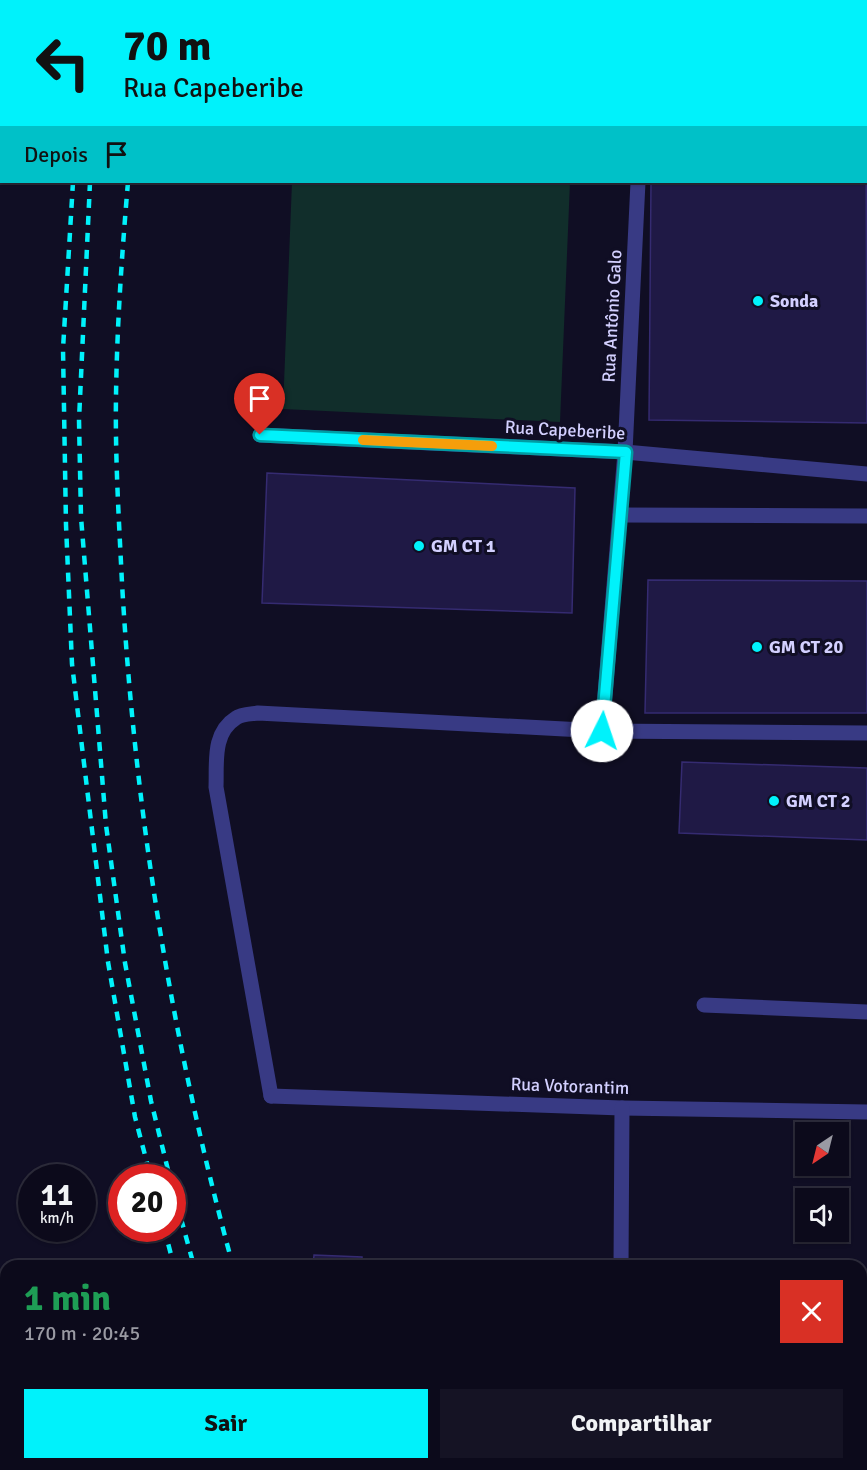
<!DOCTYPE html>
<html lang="pt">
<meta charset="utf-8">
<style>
:root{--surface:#0c0a1b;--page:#151324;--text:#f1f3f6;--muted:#9a9aa3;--line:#2c2b3a;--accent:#00f2fb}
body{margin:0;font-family:Signika,sans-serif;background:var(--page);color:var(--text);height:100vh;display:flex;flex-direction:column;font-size:22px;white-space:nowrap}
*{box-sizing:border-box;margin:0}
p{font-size:20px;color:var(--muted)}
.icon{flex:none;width:33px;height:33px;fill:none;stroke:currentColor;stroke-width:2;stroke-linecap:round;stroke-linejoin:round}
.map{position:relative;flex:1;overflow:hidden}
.sheet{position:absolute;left:0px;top:1260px;width:867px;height:210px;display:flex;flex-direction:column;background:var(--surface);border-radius:18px 18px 0 0;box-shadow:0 2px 4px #0004,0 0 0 2px var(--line)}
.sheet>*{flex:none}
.top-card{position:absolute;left:0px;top:0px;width:867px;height:183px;box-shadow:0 2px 4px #0004,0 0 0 2px var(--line);background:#00f2fb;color:#111;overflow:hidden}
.needle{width:39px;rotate:215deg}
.buttons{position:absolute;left:795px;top:1122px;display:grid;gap:12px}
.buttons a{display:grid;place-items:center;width:54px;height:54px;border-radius:0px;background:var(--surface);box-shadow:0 2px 4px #0004,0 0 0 2px var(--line);font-size:30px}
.speed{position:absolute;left:18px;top:1164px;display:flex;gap:12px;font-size:30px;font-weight:700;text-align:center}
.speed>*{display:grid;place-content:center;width:78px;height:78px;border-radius:50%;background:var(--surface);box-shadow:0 2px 4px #0004,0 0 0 2px var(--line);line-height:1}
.speed small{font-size:15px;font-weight:400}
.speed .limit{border:9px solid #d22;background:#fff;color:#111}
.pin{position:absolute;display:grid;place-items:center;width:51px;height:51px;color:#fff;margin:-62px -26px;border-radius:50% 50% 50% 0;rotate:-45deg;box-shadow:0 0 6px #0007}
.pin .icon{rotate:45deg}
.me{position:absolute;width:66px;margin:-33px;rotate:4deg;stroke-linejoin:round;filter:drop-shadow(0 0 4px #0008)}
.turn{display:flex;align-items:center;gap:21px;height:126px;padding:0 24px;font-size:27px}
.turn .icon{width:78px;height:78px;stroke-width:2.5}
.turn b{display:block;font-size:42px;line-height:51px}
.then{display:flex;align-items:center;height:57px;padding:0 24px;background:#0003;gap:12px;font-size:22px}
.round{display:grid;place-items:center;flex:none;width:63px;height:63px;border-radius:0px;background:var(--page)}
.summary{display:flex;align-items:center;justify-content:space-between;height:102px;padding:0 24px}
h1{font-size:36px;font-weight:700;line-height:45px;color:#1e9e55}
.action{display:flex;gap:12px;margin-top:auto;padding:12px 24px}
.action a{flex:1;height:69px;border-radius:0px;background:var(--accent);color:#111;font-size:24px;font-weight:700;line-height:69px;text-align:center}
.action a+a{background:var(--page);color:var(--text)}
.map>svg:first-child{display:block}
.green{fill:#112e2b}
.building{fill:#1f1945;stroke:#352b71;stroke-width:1.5}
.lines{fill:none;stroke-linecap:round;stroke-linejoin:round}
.lane{stroke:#383a84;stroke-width:15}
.street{stroke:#383a84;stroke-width:15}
.rail{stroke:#00f2fb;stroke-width:4.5;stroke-dasharray:9 8;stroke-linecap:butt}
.route-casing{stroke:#009da3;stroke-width:15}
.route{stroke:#00f2fb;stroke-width:10}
.slow{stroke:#f59e0b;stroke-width:10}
.poi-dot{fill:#00f2fb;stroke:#100e24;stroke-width:2}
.labels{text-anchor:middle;stroke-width:6;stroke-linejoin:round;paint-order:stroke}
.poi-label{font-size:18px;font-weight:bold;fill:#d3d0ff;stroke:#100e24;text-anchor:start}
.street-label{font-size:18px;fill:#d3d0ff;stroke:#100e24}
</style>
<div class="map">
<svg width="867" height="1470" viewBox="0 0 867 1470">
<rect width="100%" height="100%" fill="#100e24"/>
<!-- green -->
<polygon class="green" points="292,182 570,182 560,422 283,409"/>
<!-- building -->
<g class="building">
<polygon points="866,125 867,423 649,420 651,182 866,182"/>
<polygon points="267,473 575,488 572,613 262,603"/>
<polygon points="648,580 867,581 867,713 645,713"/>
<polygon points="682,762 867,768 867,840 679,833"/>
<polygon points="314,1255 362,1257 362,1266 313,1266"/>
</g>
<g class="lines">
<!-- lane -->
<g class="lane">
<polyline points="620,515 867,516"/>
<polyline points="602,731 867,733"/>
<polyline points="704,1005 867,1012"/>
<path d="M271 1096 216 787C217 763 212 733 236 718 241 714 252 714 258 713L602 731 625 452"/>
</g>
<!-- street -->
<g class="street">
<polyline points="646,2 646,0"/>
<polyline points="260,435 625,452 867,474"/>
<polyline points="625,452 638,182"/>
<polyline points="271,1096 622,1108 867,1112"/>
<polyline points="621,1266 622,1108"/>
<polyline points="615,1470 615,1464"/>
</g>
<!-- rail -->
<g class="rail">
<polyline points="92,2 92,0"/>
<polyline points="107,2 108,0"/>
<polyline points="143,2 143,0"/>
<polyline points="73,182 63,349 66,525 72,664 108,962 135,1117 151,1178"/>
<polyline points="90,182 79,420 81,517 106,825 125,963 151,1101 170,1178"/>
<path d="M128 182C122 253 117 324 116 396 115 458 119 521 122 583 135 814 172 1043 233 1266"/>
<polyline points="172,1186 194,1266"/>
<polyline points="164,1228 174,1266"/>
<polyline points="233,1464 235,1470"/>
<polyline points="252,1464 254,1470"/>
<polyline points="294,1464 296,1470"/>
</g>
</g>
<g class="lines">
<defs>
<polyline id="route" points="260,435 626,452 602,731"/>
</defs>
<!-- route casing -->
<use href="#route" class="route-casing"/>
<!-- route -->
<use href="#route" class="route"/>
<!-- slow -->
<polyline class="slow" points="363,440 492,446"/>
</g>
<!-- markers -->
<g class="poi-dot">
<circle cx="758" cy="301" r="6"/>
<circle cx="419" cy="546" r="6"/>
<circle cx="757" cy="647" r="6"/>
<circle cx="774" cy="801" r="6"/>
</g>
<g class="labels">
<!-- poi labels -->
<g class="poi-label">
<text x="770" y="307">Sonda</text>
<text x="431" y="552">GM CT 1</text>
<text x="769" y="653">GM CT 20</text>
<text x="786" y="807">GM CT 2</text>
</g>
<!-- street labels -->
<g class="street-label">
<text transform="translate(612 316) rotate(-87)" y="6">Rua Antônio Galo</text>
<text transform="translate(565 430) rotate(3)" y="6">Rua Capeberibe</text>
<text transform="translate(570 1086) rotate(2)" y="6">Rua Votorantim</text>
</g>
</g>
</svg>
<div class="buttons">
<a><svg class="needle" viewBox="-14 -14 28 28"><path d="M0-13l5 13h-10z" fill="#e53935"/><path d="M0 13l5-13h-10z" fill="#9a9aa3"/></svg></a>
<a><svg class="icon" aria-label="sound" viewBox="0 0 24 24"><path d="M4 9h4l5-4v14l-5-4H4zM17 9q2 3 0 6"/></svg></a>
</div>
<div class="speed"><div>11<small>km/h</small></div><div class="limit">20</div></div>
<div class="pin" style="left:260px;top:435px;background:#d93025"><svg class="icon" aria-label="arrive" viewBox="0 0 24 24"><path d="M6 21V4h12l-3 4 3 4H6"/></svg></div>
<svg class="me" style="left:602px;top:731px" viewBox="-20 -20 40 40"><circle r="19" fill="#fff"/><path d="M0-13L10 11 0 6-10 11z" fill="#00f2fb"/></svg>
<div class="top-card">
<div class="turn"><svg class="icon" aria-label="left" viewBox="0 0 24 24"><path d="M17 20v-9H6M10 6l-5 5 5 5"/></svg><div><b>70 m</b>Rua Capeberibe</div></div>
<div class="then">Depois<svg class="icon" aria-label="arrive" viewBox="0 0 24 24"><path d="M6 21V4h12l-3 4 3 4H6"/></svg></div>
</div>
<section class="sheet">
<div class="summary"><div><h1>1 min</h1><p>170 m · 20:45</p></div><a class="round" style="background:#d93025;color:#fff"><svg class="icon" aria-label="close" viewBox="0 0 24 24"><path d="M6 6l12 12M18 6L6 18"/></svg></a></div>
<div class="action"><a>Sair</a><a>Compartilhar</a></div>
</section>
</div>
